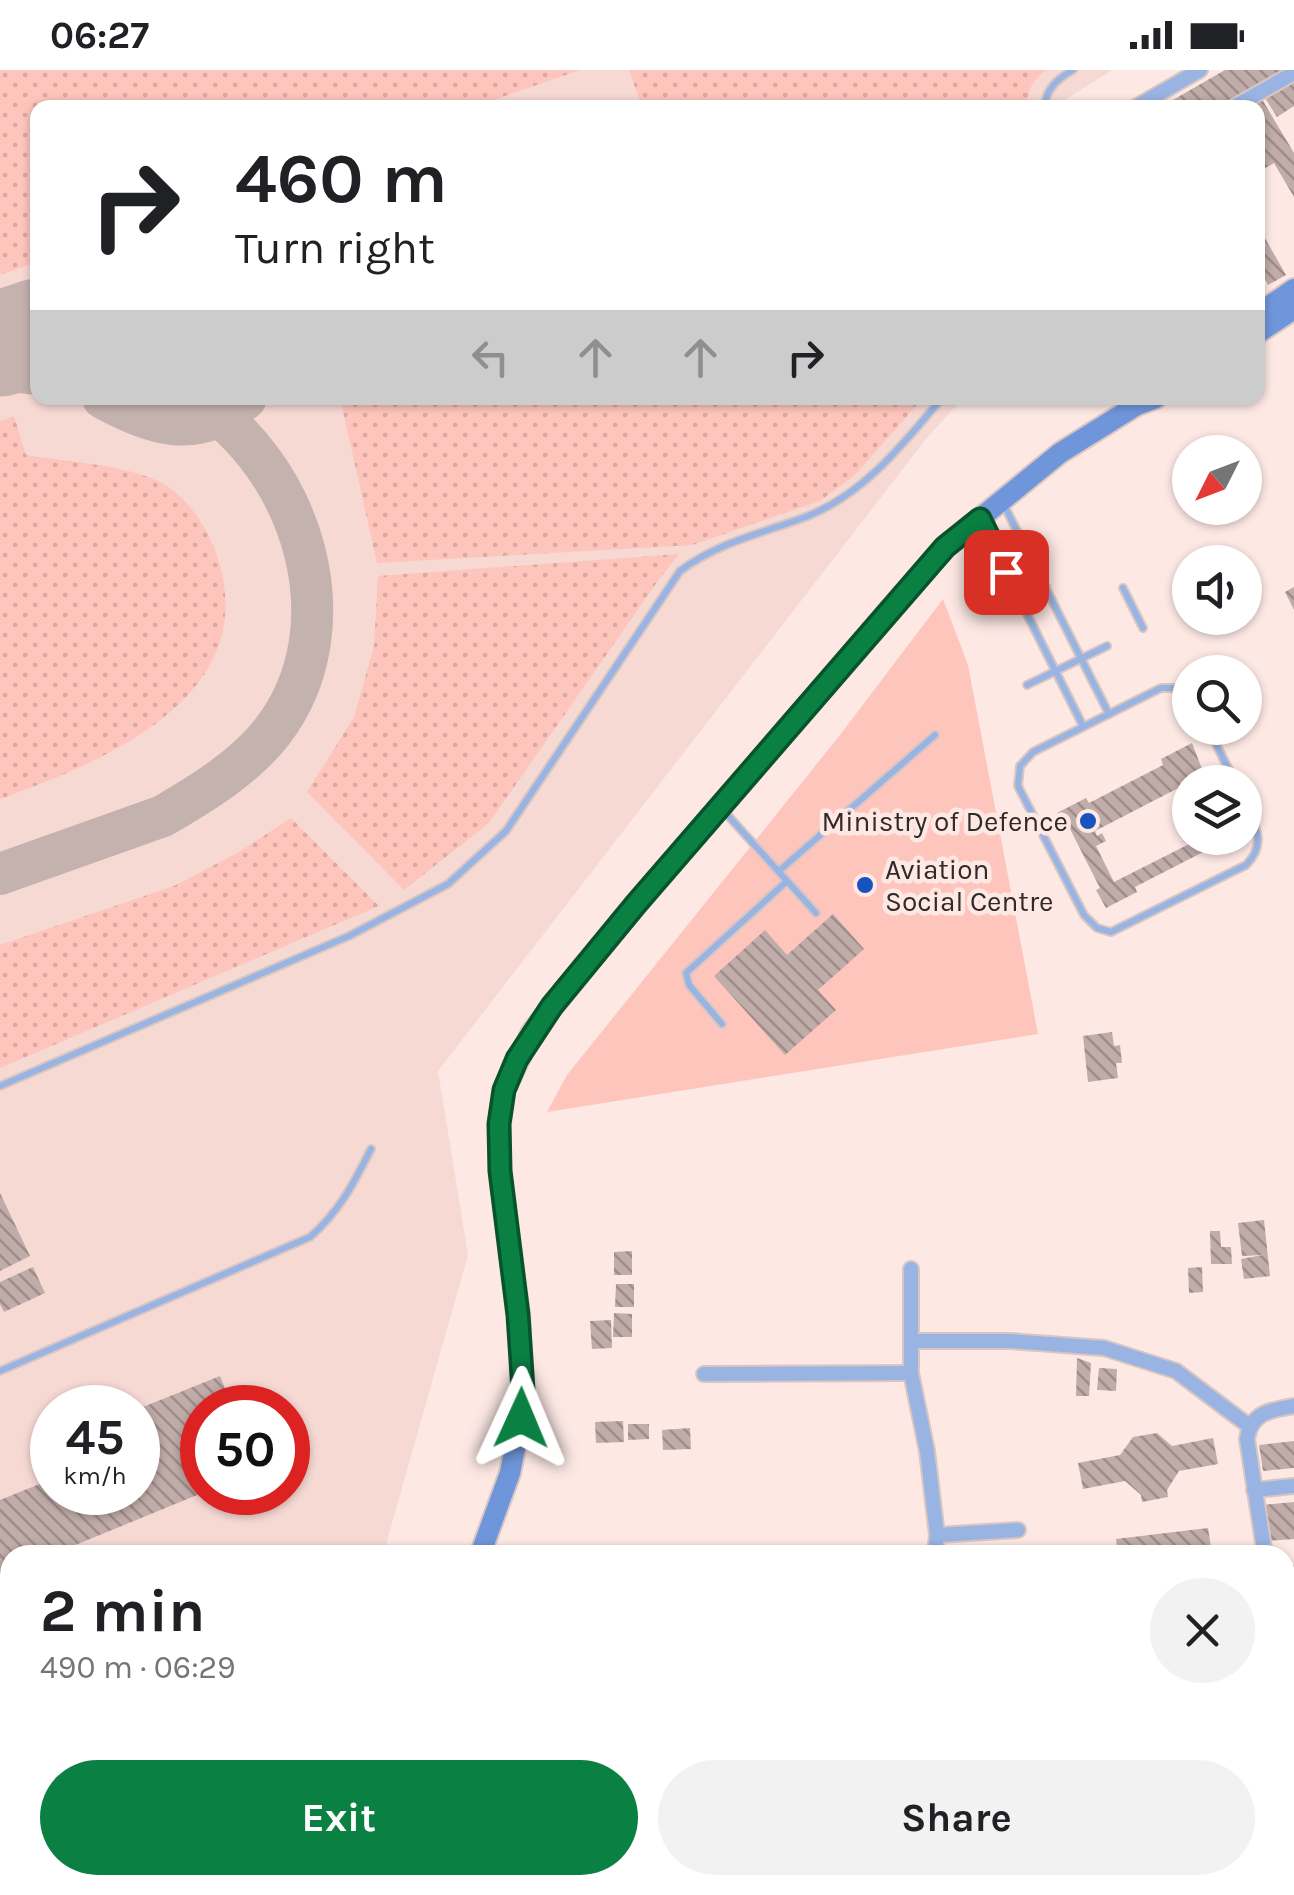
<!DOCTYPE html>
<meta charset="utf-8">
<style>
:root{--surface:#fff;--page:#f2f2f2;--text:#202124;--muted:#757577;--accent:#0b8043}
body{margin:0;font-family:Karla,sans-serif;background:var(--page);color:var(--text);height:100vh;display:flex;flex-direction:column;font-size:38px;white-space:nowrap}
*{box-sizing:border-box;margin:0}
p{font-size:32px;color:var(--muted)}
.icon{flex:none;width:55px;height:55px;fill:none;stroke:currentColor;stroke-width:2;stroke-linecap:round;stroke-linejoin:round}
.map{position:relative;flex:1;overflow:hidden}
.side{position:absolute;left:0px;top:1475px;width:1295px;height:350px;display:flex;flex-direction:column;background:var(--surface);border-radius:30px 30px 0 0;box-shadow:0 2px 8px #0004}
.side>*{flex:none}
.banner{position:absolute;left:30px;top:30px;width:1235px;height:305px;border-radius:20px;box-shadow:0 2px 8px #0004;background:#fff;color:var(--text);overflow:hidden}
.needle{width:65px;rotate:228deg}
.buttons{position:absolute;left:1172px;top:365px;display:grid;gap:20px}
.buttons a{display:grid;place-items:center;width:90px;height:90px;border-radius:50%;background:var(--surface);box-shadow:0 2px 8px #0004;font-size:50px}
.speed{position:absolute;left:30px;top:1315px;display:flex;gap:20px;font-size:50px;font-weight:700;text-align:center}
.speed>*{display:grid;place-content:center;width:130px;height:130px;border-radius:50%;background:var(--surface);box-shadow:0 2px 8px #0004;line-height:1}
.speed small{font-size:25px;font-weight:400}
.speed .limit{border:15px solid #d22;background:#fff;color:#111}
.pin{position:absolute;display:grid;place-items:center;width:85px;height:85px;color:#fff;margin:-42px;border-radius:20px;box-shadow:0 5px 15px #0006}
.me{position:absolute;width:110px;margin:-55px;rotate:1deg;stroke-linejoin:round;filter:drop-shadow(0 0 8px #0008)}
.turn{display:flex;align-items:center;gap:35px;height:210px;padding:0 40px;font-size:45px}
.turn .icon{width:130px;height:130px;stroke-width:2.5}
.turn b{display:block;font-size:70px;line-height:85px}
.lanes{display:flex;align-items:center;height:95px;padding:0 40px;background:#0003;justify-content:center;gap:50px;direction:ltr}
.lanes .off{opacity:.35}
.round{display:grid;place-items:center;flex:none;width:105px;height:105px;border-radius:52px;background:var(--page)}
.headline{display:flex;align-items:center;justify-content:space-between;height:170px;padding:0 40px}
h1{font-size:60px;font-weight:700;line-height:75px}
.button{display:flex;gap:20px;margin-top:auto;padding:20px 40px}
.button a{flex:1;height:115px;border-radius:60px;background:var(--accent);color:#fff;font-size:40px;font-weight:700;line-height:115px;text-align:center}
.button a+a{background:var(--page);color:var(--text)}
.status{display:flex;justify-content:space-between;align-items:center;height:70px;padding:0 50px;background:var(--surface);direction:ltr}
.status svg{height:28px;fill:currentColor}
.map>svg:first-child{display:block}
.built{fill:#f7d9d4;fill-rule:evenodd}
.green{fill:url(#green-dots)}
.pitch{fill:#fec5bc}
.lines{fill:none;stroke-linecap:round;stroke-linejoin:round}
.taxiway{stroke:#c4b2ae;stroke-width:42}
.runway{stroke:#c4b2ae;stroke-width:105}
.building{fill:url(#building-back-hatch)}
.service-casing{stroke:#d8c6c2;stroke-width:10}
.minor-casing{stroke:#d8c6c2;stroke-width:18}
.secondary-casing{stroke:#d8c6c2;stroke-width:24}
.service{stroke:#99b4e2;stroke-width:6}
.minor{stroke:#99b4e2;stroke-width:14}
.secondary{stroke:#6f96da;stroke-width:20}
.route-casing{stroke:#07532c;stroke-width:25}
.route{stroke:#0b8043;stroke-width:18}
.poi-dot{fill:#1752be;stroke:#fde8e4;stroke-width:4}
.labels{text-anchor:middle;stroke-width:9;stroke-linejoin:round;paint-order:stroke}
.poi-label{font-size:28px;fill:#312927;stroke:#fde8e4;text-anchor:end}
</style>
<div class="status"><b>06:27</b><svg viewBox="0 0 49 12"><path d="M0 12V9h3v3zM5 12V6h3v6zM10 12V3h3v9zM15 12V0h3v12zM26 1h20v11H26zM47 4h2v5h-2z"/></svg></div>
<div class="map">
<svg width="1294" height="1825" viewBox="0 0 1294 1825">
<defs>
<pattern id="green-dots" width="8" height="8" patternUnits="userSpaceOnUse" patternTransform="scale(2.5)"><rect width="8" height="8" fill="#fec5bc"/><path d="M2 2h.1M6 6h.1" fill="none" stroke="#daa9a2" stroke-width="1.8" stroke-linecap="round"/></pattern>
<pattern id="building-back-hatch" width="6" height="6" patternUnits="userSpaceOnUse" patternTransform="scale(2.5)"><rect width="6" height="6" fill="#c0aca9"/><path d="M-1 5l2 2M0 0l6 6M5-1l2 2" fill="none" stroke="#9d8c8a"/></pattern>
</defs>
<rect width="100%" height="100%" fill="#fde8e4"/>
<!-- built -->
<path class="built" d="M0 0H1112L1052 38H38V328H963L926 369 438 1001 468 1185 383 1485H10V1748L0 1752ZM52 1338H138V1422H52ZM202 1338H288V1422H202Z"/>
<!-- green -->
<g class="green">
<polygon points="0,0 580,0 473,37 38,38 37,192 0,205"/>
<path d="M629 0H1047C1032 9 1027 21 1028 38L642 37Z"/>
<polygon points="340,328 923,328 855,405 820,431 692,475 377,493"/>
<path d="M14 346 26 385C66 392 124 394 160 412 188 426 209 460 218 489 262 628 103 692 0 729V351Z"/>
<polygon points="679,484 655,515 489,753 404,820 307,722 354,647 374,576 378,506"/>
<polygon points="291,748 379,836 0,998 0,875 174,816 239,782"/>
</g>
<!-- pitch -->
<polygon class="pitch" points="943,529 968,595 1038,964 547,1042 567,1005 840,665"/>
<g class="lines">
<!-- taxiway -->
<g class="taxiway">
<polyline points="18,268 38,257"/>
<polyline points="0,300 38,304"/>
<path d="M103 328C153 355 198 371 246 328"/>
<path d="M0 804 163 746C202 723 244 698 272 662 354 556 302 394 194 328"/>
</g>
<!-- runway -->
<polyline class="runway" points="0,274 38,261"/>
</g>
<!-- building -->
<g class="building">
<polygon points="1225,0 1289,0 1223,38 1159,38"/>
<polygon points="1294,10 1294,36 1277,47 1265,28"/>
<polygon points="1260,26 1294,83 1294,127 1274,93 1258,102 1258,80 1264,76 1258,66 1258,38 1242,38"/>
<polygon points="1258,156 1286,205 1268,215 1258,196"/>
<polygon points="1294,517 1294,540 1285,522"/>
<polygon points="1192,673 1207,712 1190,712 1095,761 1097,766 1102,763 1106,771 1096,776 1114,812 1201,768 1245,768 1210,785 1207,780 1135,817 1137,822 1106,838 1096,820 1100,818 1070,759 1066,761 1057,743 1086,728 1089,733 1163,695 1161,689"/>
<polygon points="833,844 864,879 818,920 836,940 785,985 714,906 765,860 787,885"/>
<polygon points="1112,962 1114,976 1120,975 1122,993 1116,993 1118,1008 1088,1012 1083,966"/>
<polygon points="0,1123 30,1186 0,1201"/>
<polygon points="1264,1150 1270,1206 1244,1209 1241,1189 1263,1185 1242,1186 1238,1153"/>
<polygon points="1210,1161 1220,1161 1221,1177 1231,1177 1232,1194 1211,1194"/>
<polygon points="632,1181 632,1205 614,1205 614,1182"/>
<polygon points="33,1197 45,1223 4,1242 0,1234 0,1212"/>
<polygon points="1202,1197 1203,1222 1189,1223 1188,1198"/>
<polygon points="616,1214 634,1214 634,1237 615,1237"/>
<polygon points="614,1243 632,1244 632,1267 613,1267"/>
<polygon points="611,1250 612,1278 592,1279 590,1251"/>
<polygon points="1077,1288 1091,1293 1089,1326 1076,1326"/>
<polygon points="1099,1298 1117,1299 1116,1321 1097,1320"/>
<polygon points="220,1306 233,1338 202,1338 202,1423 51,1485 10,1485 10,1502 0,1506 0,1430 52,1409 52,1422 138,1422 138,1339"/>
<polygon points="623,1351 624,1372 596,1373 595,1352"/>
<polygon points="628,1354 649,1354 649,1369 628,1370"/>
<polygon points="690,1358 691,1379 663,1380 662,1360"/>
<polygon points="1157,1363 1172,1376 1213,1368 1218,1394 1179,1401 1167,1420 1168,1427 1142,1432 1141,1425 1125,1411 1083,1419 1078,1393 1120,1385 1133,1367"/>
<polygon points="1294,1371 1294,1398 1263,1401 1259,1375"/>
<polygon points="1294,1432 1294,1469 1266,1471 1262,1435"/>
<polygon points="1208,1458 1212,1484 1118,1485 1116,1469"/>
<polygon points="1294,1495 1294,1522 1285,1523 1285,1496"/>
<polygon points="1294,1744 1294,1786 1285,1790 1285,1747"/>
</g>
<g class="lines">
<defs>
<g id="service">
<path d="M1044 38C1046 19 1057 9 1073 0"/>
<polyline points="1004,435 1109,644"/>
<polyline points="980,450 1083,656"/>
<polyline points="1123,518 1143,558"/>
<polyline points="1020,529 1046,517"/>
<polyline points="1027,615 1107,576"/>
<path d="M1190 627 1178 618H1161L1033 682 1020 696 1018 716 1084 845 1097 858 1111 862 1246 795C1267 774 1256 757 1245 734"/>
<polyline points="1208,658 1235,712"/>
<polyline points="723,740 816,843"/>
<polyline points="779,801 935,665"/>
<polyline points="722,954 689,915 686,903 787,811"/>
<path d="M0 1016 349 866 448 814 506 761 680 501C718 472 764 463 808 446 865 423 904 373 942 328"/>
<path d="M0 1301 310 1167C339 1142 354 1113 371 1079"/>
</g>
<g id="minor">
<polyline points="1134,38 1200,0"/>
<polyline points="1232,38 1294,3"/>
<polyline points="911,1199 911,1303 927,1381 937,1465 935,1485"/>
<polyline points="912,1271 1010,1271 1104,1278 1176,1301 1249,1356"/>
<polyline points="704,1304 911,1303"/>
<polyline points="1254,1420 1294,1416"/>
<polyline points="937,1465 1018,1460"/>
<path d="M1265 1485 1247 1369C1251 1342 1271 1340 1294 1336"/>
<polyline points="1285,1536 1294,1535"/>
<polyline points="1285,1547 1294,1572"/>
<polyline points="1285,1662 1294,1661"/>
<polyline points="294,1815 295,1825"/>
</g>
<g id="secondary">
<polyline points="1258,244 1294,219"/>
<polyline points="1258,263 1294,239"/>
<polyline points="480,1485 510,1403 521,1348 523,1319 519,1245 500,1101 499,1053 504,1020 532,962 636,834 945,477 1060,383 1137,335 1156,328"/>
<polyline points="0,1800 10,1798"/>
</g>
</defs>
<!-- service casing -->
<use href="#service" class="service-casing"/>
<!-- minor casing -->
<use href="#minor" class="minor-casing"/>
<!-- secondary casing -->
<use href="#secondary" class="secondary-casing"/>
<!-- service -->
<use href="#service" class="service"/>
<!-- minor -->
<use href="#minor" class="minor"/>
<!-- secondary -->
<use href="#secondary" class="secondary"/>
</g>
<g class="lines">
<defs>
<polyline id="route" points="521,1348 523,1320 518,1245 500,1101 499,1054 504,1020 517,989 552,936 636,834 945,477 980,449 1006,502"/>
</defs>
<!-- route casing -->
<use href="#route" class="route-casing"/>
<!-- route -->
<use href="#route" class="route"/>
</g>
<!-- markers -->
<g class="poi-dot">
<circle cx="1088" cy="751" r="10"/>
<circle cx="865" cy="815" r="10"/>
</g>
<g class="labels">
<!-- poi labels -->
<g class="poi-label">
<text x="1068" y="761">Ministry of Defence</text>
<text x="885" y="809" text-anchor="start">Aviation<tspan x="885" dy="32">Social Centre</tspan></text>
</g>
</g>
</svg>
<div class="buttons">
<a><svg class="needle" viewBox="-14 -14 28 28"><path d="M0-13l5 13h-10z" fill="#e53935"/><path d="M0 13l5-13h-10z" fill="#757577"/></svg></a>
<a><svg class="icon" aria-label="sound" viewBox="0 0 24 24"><path d="M4 9h4l5-4v14l-5-4H4zM17 9q2 3 0 6"/></svg></a>
<a><svg class="icon" aria-label="search" viewBox="0 0 24 24"><circle cx="10" cy="10" r="6"/><path d="M15 15l6 6"/></svg></a>
<a><svg class="icon" aria-label="layers" viewBox="0 0 24 24"><path d="M12 4l9 5-9 5-9-5zM3 14l9 5 9-5"/></svg></a>
</div>
<div class="speed"><div>45<small>km/h</small></div><div class="limit">50</div></div>
<div class="pin" style="left:1006px;top:502px;background:#d93025"><svg class="icon" aria-label="arrive" viewBox="0 0 24 24"><path d="M6 21V4h12l-3 4 3 4H6"/></svg></div>
<svg class="me" style="left:521px;top:1348px" viewBox="-20 -20 40 40"><path d="M0-17L14 15 0 8-14 15z" fill="#0b8043" stroke="#fff" stroke-width="4"/></svg>
<div class="banner">
<div class="turn"><svg class="icon" aria-label="right" viewBox="0 0 24 24"><path d="M7 20v-9h11M14 6l5 5-5 5"/></svg><div><b>460 m</b>Turn right</div></div>
<div class="lanes"><svg class="icon off" aria-label="left" viewBox="0 0 24 24"><path d="M17 20v-9H6M10 6l-5 5 5 5"/></svg><svg class="icon off" aria-label="ahead" viewBox="0 0 24 24"><path d="M12 20V5M6 11l6-6 6 6"/></svg><svg class="icon off" aria-label="ahead" viewBox="0 0 24 24"><path d="M12 20V5M6 11l6-6 6 6"/></svg><svg class="icon" aria-label="right" viewBox="0 0 24 24"><path d="M7 20v-9h11M14 6l5 5-5 5"/></svg></div>
</div>
<section class="side">
<div class="headline"><div><h1>2 min</h1><p>490 m · 06:29</p></div><a class="round"><svg class="icon" aria-label="close" viewBox="0 0 24 24"><path d="M6 6l12 12M18 6L6 18"/></svg></a></div>
<div class="button"><a>Exit</a><a>Share</a></div>
</section>
</div>
